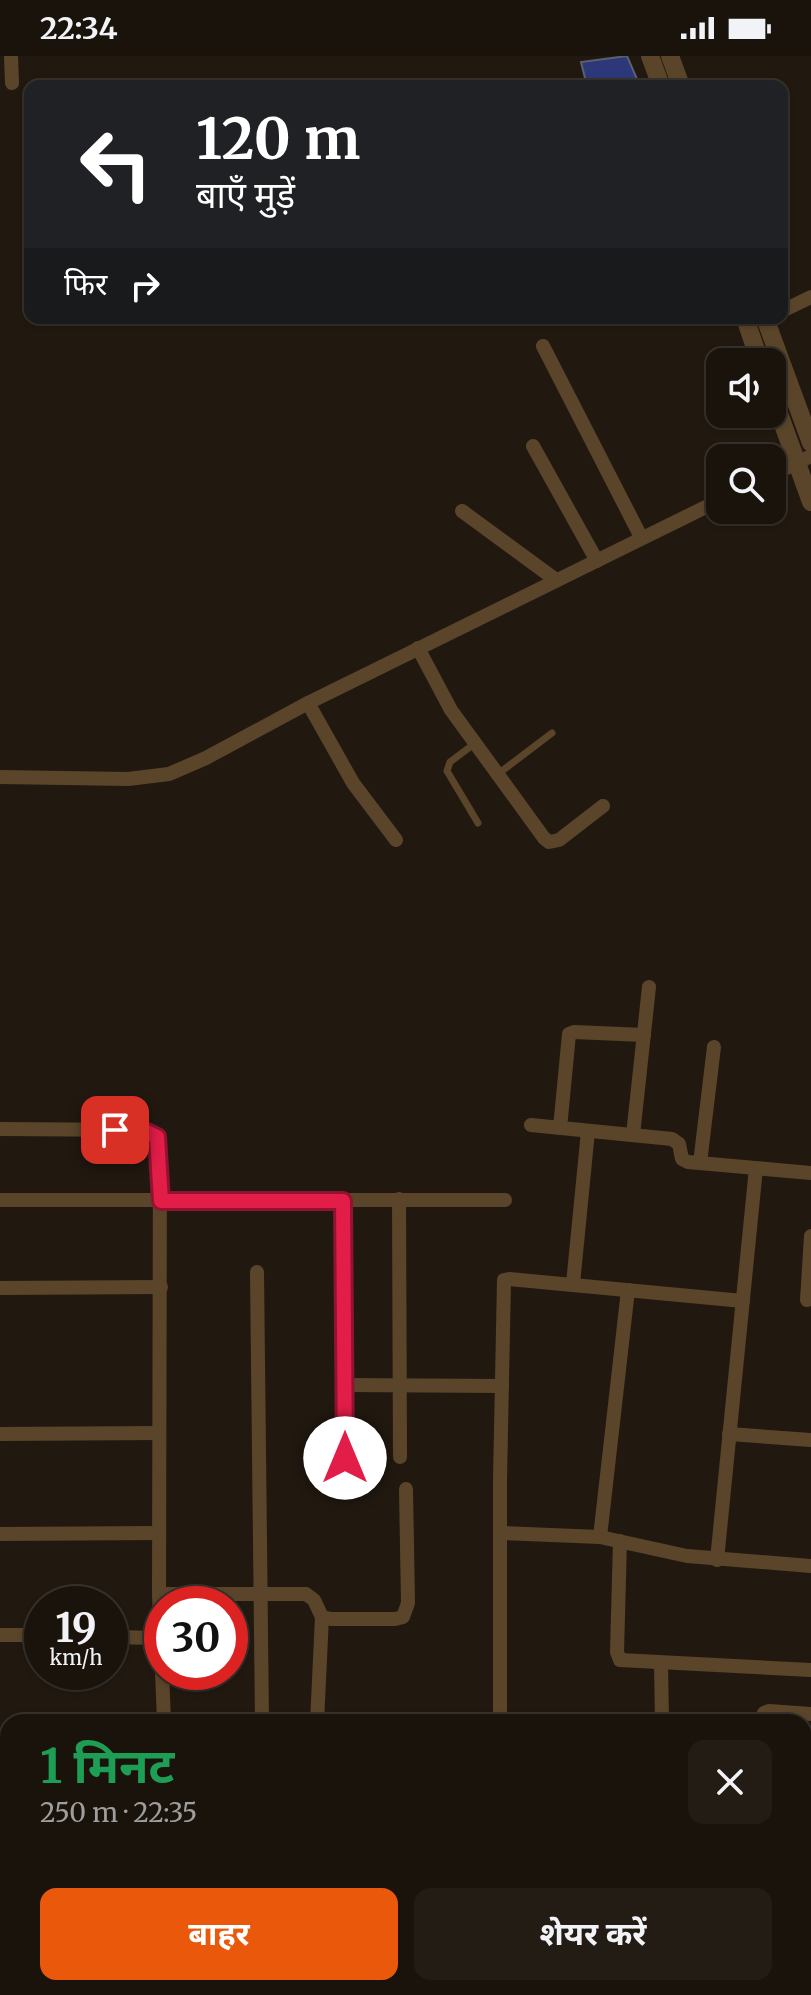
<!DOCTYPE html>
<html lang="hi">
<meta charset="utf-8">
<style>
:root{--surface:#19130c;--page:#221c15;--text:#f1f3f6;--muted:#9f9e9d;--line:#37322d;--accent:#ea580c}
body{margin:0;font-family:Merriweather,"Noto Sans Devanagari",serif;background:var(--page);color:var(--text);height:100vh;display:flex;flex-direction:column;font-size:30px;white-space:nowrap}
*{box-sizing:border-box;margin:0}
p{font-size:26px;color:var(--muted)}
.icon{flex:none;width:44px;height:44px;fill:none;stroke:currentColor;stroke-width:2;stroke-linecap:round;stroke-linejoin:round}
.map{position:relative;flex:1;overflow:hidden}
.drawer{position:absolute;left:0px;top:1658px;width:812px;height:282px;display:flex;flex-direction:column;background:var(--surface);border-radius:24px 24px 0 0;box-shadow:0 2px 6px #0004,0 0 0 2px var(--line)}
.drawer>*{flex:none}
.guide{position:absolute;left:24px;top:24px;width:764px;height:244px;border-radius:16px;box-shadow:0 2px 6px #0004,0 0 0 2px var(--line);background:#202124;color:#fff;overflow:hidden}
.buttons{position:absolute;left:706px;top:292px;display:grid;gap:16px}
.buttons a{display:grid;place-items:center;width:80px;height:80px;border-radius:16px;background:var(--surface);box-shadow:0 2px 6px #0004,0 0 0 2px var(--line);font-size:40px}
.speed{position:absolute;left:24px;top:1530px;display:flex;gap:16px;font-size:40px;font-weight:700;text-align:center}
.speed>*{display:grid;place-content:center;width:104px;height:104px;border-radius:50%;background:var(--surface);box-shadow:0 2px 6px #0004,0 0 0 2px var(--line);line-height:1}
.speed small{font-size:20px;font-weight:400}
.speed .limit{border:12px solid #d22;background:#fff;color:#111}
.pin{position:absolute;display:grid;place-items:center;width:68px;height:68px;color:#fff;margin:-34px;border-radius:16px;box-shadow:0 4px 12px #0006}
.me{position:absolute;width:88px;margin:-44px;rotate:0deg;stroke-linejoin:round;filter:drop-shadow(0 0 6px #0008)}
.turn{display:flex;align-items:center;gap:28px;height:168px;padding:0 40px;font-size:36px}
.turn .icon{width:104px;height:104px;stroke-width:2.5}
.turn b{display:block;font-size:56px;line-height:68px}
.then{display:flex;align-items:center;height:76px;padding:0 40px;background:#0003;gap:16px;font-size:30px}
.round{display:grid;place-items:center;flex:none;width:84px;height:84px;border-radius:16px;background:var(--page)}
.overview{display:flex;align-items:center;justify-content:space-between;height:136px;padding:0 40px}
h1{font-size:48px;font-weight:700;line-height:60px;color:#1e9e55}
.button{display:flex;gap:16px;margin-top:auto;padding:16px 40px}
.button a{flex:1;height:92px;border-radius:16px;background:var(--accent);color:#fff;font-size:32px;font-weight:700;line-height:92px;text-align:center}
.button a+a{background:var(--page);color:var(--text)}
.status{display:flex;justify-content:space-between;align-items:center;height:56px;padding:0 40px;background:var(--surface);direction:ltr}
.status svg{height:22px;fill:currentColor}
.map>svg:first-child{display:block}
.building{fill:#2d387a;stroke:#5d606d;stroke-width:2}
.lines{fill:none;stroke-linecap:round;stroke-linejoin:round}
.service{stroke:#5b452a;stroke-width:7}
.minor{stroke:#5b452a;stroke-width:14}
.tertiary{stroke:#5b452a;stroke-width:18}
.primary{stroke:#9b6e32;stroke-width:22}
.route-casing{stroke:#92132f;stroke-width:20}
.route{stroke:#e11d48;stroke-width:14}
</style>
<div class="status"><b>22:34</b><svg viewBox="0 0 49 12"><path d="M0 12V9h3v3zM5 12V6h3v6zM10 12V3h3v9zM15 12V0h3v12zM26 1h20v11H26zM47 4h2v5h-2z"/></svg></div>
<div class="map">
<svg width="811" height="1939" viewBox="0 0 811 1939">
<rect width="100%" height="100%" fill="#211910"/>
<!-- building -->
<polygon class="building" points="627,0 640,30 587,30 581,6"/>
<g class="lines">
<!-- service -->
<g class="service">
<polyline points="474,688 450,706 447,715 478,767"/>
<polyline points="498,718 552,677"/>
</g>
<!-- minor -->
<g class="minor">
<polyline points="11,0 12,27"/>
<polyline points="782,255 811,241"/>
<polyline points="543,290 641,481"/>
<polyline points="533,390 597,505"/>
<polyline points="772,419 811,400"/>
<polyline points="462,455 556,524"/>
<polyline points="418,592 451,654 544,782 549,786 559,784 603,750"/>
<polyline points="308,647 353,727 396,784"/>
<polyline points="0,721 128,723 169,718 206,702 308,647 720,444"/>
<polyline points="531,1069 672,1083 679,1088 682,1103 688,1106 811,1117"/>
<polyline points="560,1072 569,978 574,976 644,979"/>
<polyline points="0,1073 143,1074 157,1081 160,1089 159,1538 164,1666"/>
<polyline points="633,1079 649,931"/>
<polyline points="700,1107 714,991"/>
<polyline points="399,1143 400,1401"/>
<polyline points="0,1144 505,1144"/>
<polyline points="343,1145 345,1402"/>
<polyline points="257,1216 262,1666"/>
<polyline points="573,1228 588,1075"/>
<polyline points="0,1232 161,1231"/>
<polyline points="807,1244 811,1180"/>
<polyline points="345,1329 502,1330"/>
<polyline points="0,1378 159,1377"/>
<polyline points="729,1378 811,1384"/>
<polyline points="501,1477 600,1481 687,1500 811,1510"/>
<polyline points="0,1478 159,1477"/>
<polyline points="600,1481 628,1234"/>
<polyline points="620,1485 617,1596 620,1604 811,1614"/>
<polyline points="717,1504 756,1112"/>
<polyline points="159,1538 306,1538 314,1544 322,1561 331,1563 395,1563 403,1561 408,1547 406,1433"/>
<polyline points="0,1579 42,1579"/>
<polyline points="110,1581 160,1582"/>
<polyline points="661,1607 662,1666"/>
<polyline points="317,1666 322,1561"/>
<polyline points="500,1666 500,1424 504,1224 509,1223 743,1245"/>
<polyline points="760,1666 764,1657 769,1655 811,1658"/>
<polyline points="162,1939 162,1932"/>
<polyline points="282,1939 286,1932"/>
<polyline points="583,1939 583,1932"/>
<polyline points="687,1939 688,1932"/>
<polyline points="764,1939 765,1932"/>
</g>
<!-- tertiary -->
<g class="tertiary">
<polyline points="650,0 661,30"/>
<polyline points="670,0 681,30"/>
<polyline points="745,262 760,306"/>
<polyline points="765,262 811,387"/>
<polyline points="772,338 811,446"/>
</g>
<!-- primary -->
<g class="primary">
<polyline points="0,1878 8,1882"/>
<polyline points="94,1932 107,1939"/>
</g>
</g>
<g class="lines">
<defs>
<polyline id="route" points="115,1074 143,1074 157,1081 161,1145 343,1145 345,1402"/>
</defs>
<!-- route casing -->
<use href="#route" class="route-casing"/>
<!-- route -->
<use href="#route" class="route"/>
</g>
</svg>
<div class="buttons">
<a><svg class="icon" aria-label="sound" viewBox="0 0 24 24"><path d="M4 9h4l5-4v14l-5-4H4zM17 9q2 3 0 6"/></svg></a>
<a><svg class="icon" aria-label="search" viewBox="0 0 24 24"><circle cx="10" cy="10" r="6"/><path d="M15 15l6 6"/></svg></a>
</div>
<div class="speed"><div>19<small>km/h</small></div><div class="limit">30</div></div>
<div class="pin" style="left:115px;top:1074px;background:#d93025"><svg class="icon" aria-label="arrive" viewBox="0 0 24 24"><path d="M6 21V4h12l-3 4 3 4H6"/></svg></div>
<svg class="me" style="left:345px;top:1402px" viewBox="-20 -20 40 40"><circle r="19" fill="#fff"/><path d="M0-13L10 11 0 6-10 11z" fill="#e11d48"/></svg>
<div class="guide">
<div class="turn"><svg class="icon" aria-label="left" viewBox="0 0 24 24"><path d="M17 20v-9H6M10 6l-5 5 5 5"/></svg><div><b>120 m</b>बाएँ मुड़ें</div></div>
<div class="then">फिर<svg class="icon" aria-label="right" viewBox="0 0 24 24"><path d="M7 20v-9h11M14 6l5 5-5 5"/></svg></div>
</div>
<section class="drawer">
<div class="overview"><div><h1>1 मिनट</h1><p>250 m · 22:35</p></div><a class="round"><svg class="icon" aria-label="close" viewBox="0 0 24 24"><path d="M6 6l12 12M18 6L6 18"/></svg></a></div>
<div class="button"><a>बाहर</a><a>शेयर करें</a></div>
</section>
</div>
